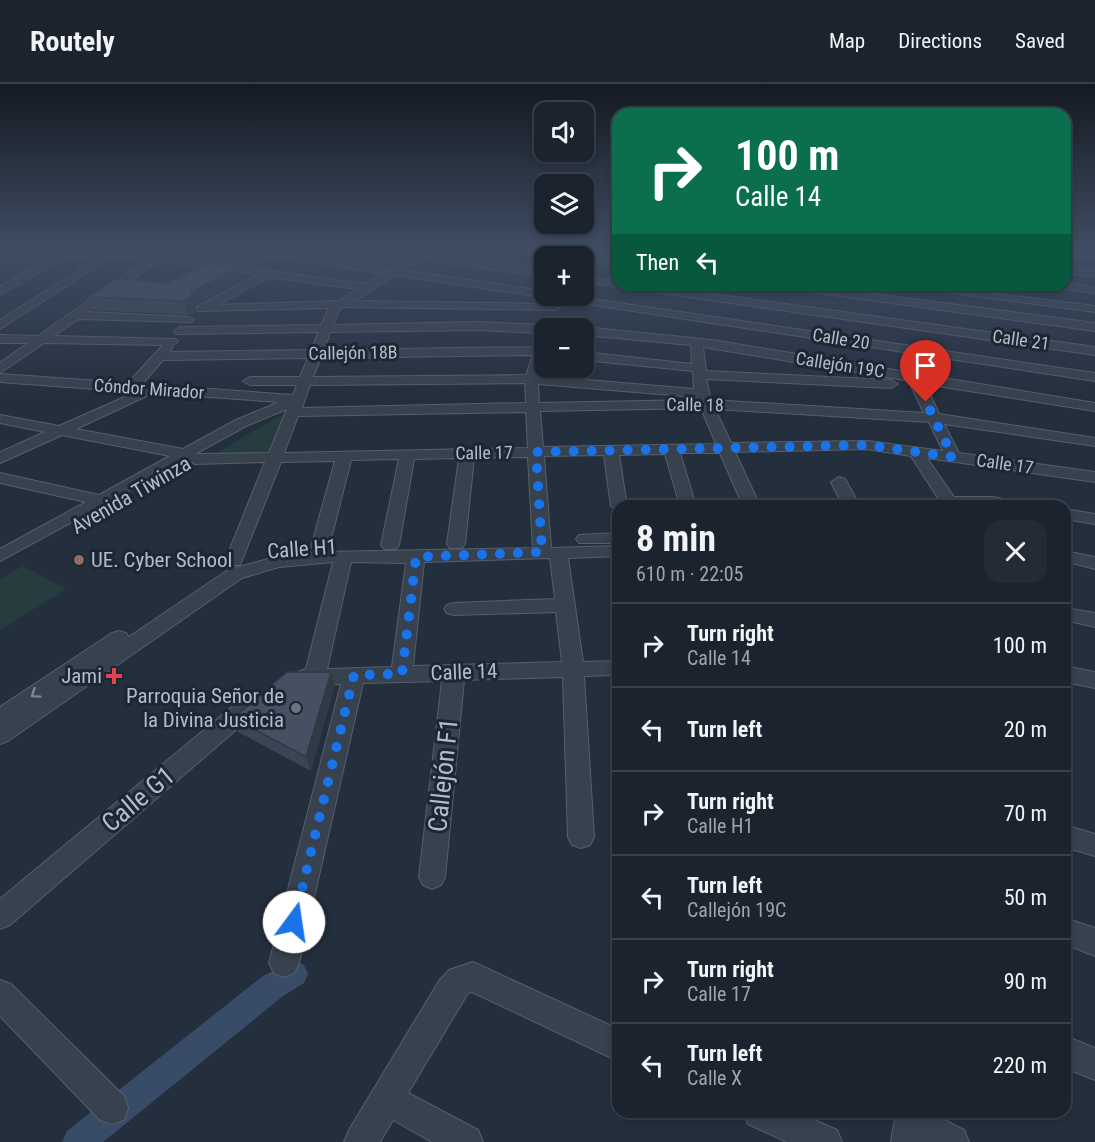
<!DOCTYPE html>
<meta charset="utf-8">
<style>
:root{--surface:#1b232e;--page:#242b36;--text:#f1f3f6;--muted:#a0a4aa;--line:#39404a}
body{margin:0;font-family:"Roboto Condensed",sans-serif;background:var(--page);color:var(--text);height:100vh;display:flex;flex-direction:column;font-size:22px;white-space:nowrap}
*{box-sizing:border-box;margin:0}
p{font-size:20px;color:var(--muted)}
.icon{flex:none;width:33px;height:33px;fill:none;stroke:currentColor;stroke-width:2;stroke-linecap:round;stroke-linejoin:round}
.map{position:relative;flex:1;overflow:hidden}
.side{position:absolute;left:612px;top:416px;width:459px;height:618px;display:flex;flex-direction:column;background:var(--surface);border-radius:18px;box-shadow:0 3px 9px #0003,0 0 0 2px var(--line)}
.side>*{flex:none}
.guide{position:absolute;left:612px;top:24px;width:459px;height:183px;border-radius:18px;box-shadow:0 3px 9px #0003,0 0 0 2px var(--line);background:#0b6e4f;color:#fff;overflow:hidden}
.buttons{position:absolute;left:534px;top:18px;display:grid;gap:12px}
.buttons a{display:grid;place-items:center;width:60px;height:60px;border-radius:12px;background:var(--surface);box-shadow:0 3px 9px #0003,0 0 0 2px var(--line);font-size:30px}
.pin{position:absolute;display:grid;place-items:center;width:51px;height:51px;color:#fff;margin:-62px -26px;border-radius:50% 50% 50% 0;rotate:-45deg;box-shadow:0 0 6px #0007}
.pin .icon{rotate:45deg}
.me{position:absolute;width:66px;margin:-33px;rotate:14deg;stroke-linejoin:round;filter:drop-shadow(0 0 4px #0008)}
.turn{display:flex;align-items:center;gap:21px;height:126px;padding:0 24px;font-size:27px}
.turn .icon{width:78px;height:78px;stroke-width:2.5}
.turn b{display:block;font-size:42px;line-height:51px}
.then{display:flex;align-items:center;height:57px;padding:0 24px;background:#0003;gap:12px;font-size:22px}
.round{display:grid;place-items:center;flex:none;width:63px;height:63px;border-radius:18px;background:var(--page)}
.summary{display:flex;align-items:center;justify-content:space-between;height:102px;padding:0 24px}
h1{font-size:36px;font-weight:700;line-height:45px}
ul{padding:0;list-style:none}
li{display:flex;align-items:center;gap:18px;height:84px;padding:0 24px;border-top:2px solid var(--line)}
li div{flex:1}
li b{display:block;font-size:22px}
li em{font-style:normal}
header{display:flex;align-items:center;gap:36px;box-sizing:border-box;height:84px;padding:0 30px;background:var(--surface);border-bottom:2px solid var(--line)}
header strong{font-size:28px}
nav{display:flex;gap:33px;margin-inline-start:auto;font-size:21px}
.map>svg:first-child{display:block}
.green{fill:#263c3f}
.lines{fill:none;stroke-linecap:round;stroke-linejoin:round}
.canal{fill:#394c67;fill-rule:evenodd}
.minor-casing{stroke:#565f6c;stroke-width:2}
.minor{fill:#38414e;fill-rule:evenodd}
.wall{fill:#3b4654}
.shaded-wall{fill:#303945}
.building{fill:#455162;stroke:#303945;stroke-width:1.5}
.oneway{stroke:#7c8592}
.route{stroke:#1a73e8;stroke-width:10;stroke-dasharray:0 18}
.education-dot{fill:#8d6e63;stroke:#1d2633;stroke-width:2}
.health-dot{fill:#e0444e;stroke:#1d2633;stroke-width:2}
.worship-dot{fill:#6b7280;stroke:#1d2633;stroke-width:2}
.labels{text-anchor:middle;stroke-width:6;stroke-linejoin:round;paint-order:stroke}
.far-street-label{font-size:18px;fill:#b4bcc9;stroke:#1d2633}
.street-label{font-size:21px;fill:#b4bcc9;stroke:#1d2633}
.poi-label{font-size:21px;fill:#b4bcc9;stroke:#1d2633;text-anchor:end}
.near-street-label{font-size:26px;fill:#b4bcc9;stroke:#1d2633}
</style>
<header>
<strong>Routely</strong>
<nav><a>Map</a><a>Directions</a><a>Saved</a></nav>
</header>
<div class="map">
<svg width="1095" height="1058" viewBox="0 0 1095 1058">
<rect width="100%" height="100%" fill="#242f3e"/>
<!-- green -->
<g class="green">
<polygon points="283,330 268,370 213,371"/>
<polygon points="23,482 66,505 0,546 0,495"/>
</g>
<g class="lines">
<!-- canal -->
<polygon class="canal" points="294,877 304,881 308,890 304,899 283,912 103,1058 62,1058 67,1047 263,892"/>
<defs>
<g id="minor">
<path d="M0 164 107 168 112 166 117 169 156 171 366 200 384 189 232 167 227 164H252L392 185 410 174 362 167 357 164C377 164 396 169 415 169 422 169 429 164 438 164L429 171 544 187V193L421 175 403 186 544 207V212H571L1095 289V297L395 191 354 217 555 220 561 223 555 226 343 223 339 226 333 241 477 238 544 241 550 244H544V249L477 246 330 248 324 266 536 263 540 256 544 255V275L539 292 694 305 693 287 584 276V268L692 280 691 261 584 251V244H580L584 243 712 256 1095 319V327L925 300 939 330 1095 354V362L944 340 959 369 1095 388V398L927 374 954 413H993L1019 418 1021 422H943L911 372 867 365 735 368 760 422H743L720 369H680L696 422H680L665 370 619 371 627 422H618V427L611 422 604 371 544 372 551 464 618 462V472L568 474 583 578 618 577V591L584 592 594 753 590 761 581 764 572 761 568 753 563 593 464 596 445 793 441 801 432 805 423 801 419 793 442 597 363 599 299 879 294 889 284 893 274 889 269 879 341 600 306 601 298 598 295 593 298 588 306 585 333 478 279 483 242 494 8 657 0 660V623L112 549 119 547 126 549 129 553 228 486 279 472 318 468 311 463 335 377 281 378 240 481H228L225 477 265 378 195 380 190 378 188 375 0 477V465L86 418 0 399V389L99 411 170 372 62 351 0 379V368L45 348 0 339V331L59 342 136 308 0 298V290L128 299 163 261 44 259 0 289V279L28 259H0V251L38 252 146 176 110 174 0 245V236L98 174 67 172 0 211V203L54 171 0 168ZM158 177 257 191 197 223V227L329 224 321 241 180 243 174 247 176 250 319 248 311 266 170 268 173 261 178 258 176 255 54 252 78 235 192 238 194 236 188 233 87 228ZM269 193 357 205 338 217 218 221ZM703 263 911 297V302L924 329 711 316 706 295 891 304 898 300 891 296 706 287ZM533 271 526 291 313 293 321 274ZM308 274 300 293H250L243 297 250 301H297L293 311 142 300 163 276ZM525 299 526 319 302 324 310 301ZM538 300 696 313 697 316 539 319ZM153 309 279 318 236 336 183 365 76 345ZM701 324 716 360 543 363 540 327ZM287 325 269 369 195 370 246 342ZM715 325 929 338 943 367 867 357 731 359ZM526 328 528 364 284 369 298 332ZM528 373 533 464 323 468 329 463 351 376 399 375 381 461 384 465H396L399 461 414 375 459 374 447 460 450 464H462L465 460 474 374ZM550 474 555 515 454 519 447 521 444 525 447 529 454 531 556 528 562 578 413 582 424 478ZM351 478 406 479 392 583 327 585Z"/>
<polygon points="501,164 529,164 570,169 575,172 551,172 506,167"/>
<polygon points="1065,167 1095,170 1095,176 1065,173"/>
<polygon points="584,171 618,176 618,182 584,177 584,172 580,172"/>
<polygon points="1065,183 1095,186 1095,192 1065,189"/>
<polygon points="584,192 618,197 618,201 649,201 1095,263 1095,271 584,198"/>
<polygon points="1065,199 1095,203 1095,209 1058,204 1053,201 1065,201"/>
<polygon points="777,201 806,201 1095,239 1095,247 782,204"/>
<polygon points="925,201 1095,222 1095,228 929,206 925,205"/>
<polygon points="839,393 845,395 860,422 843,422 831,398"/>
<polygon points="1065,425 1095,430 1095,440 1065,435"/>
<polygon points="618,449 618,459 579,459 576,455 579,451"/>
<polygon points="1065,467 1095,473 1095,485 1065,477"/>
<polygon points="1065,524 1095,529 1095,543 1065,536"/>
<polygon points="1065,582 1095,588 1095,604 1065,598"/>
<polygon points="252,611 260,613 263,619 260,625 10,841 0,845 0,815 244,613"/>
<polygon points="1065,741 1095,750 1095,772 1065,763"/>
<polygon points="1065,834 1095,844 1095,872 1065,860"/>
<polygon points="473,878 618,945 618,977 472,908 468,909 408,1009 478,1046 483,1058 432,1058 393,1036 380,1058 344,1058 349,1046 439,897 449,886"/>
<polygon points="0,896 11,900 124,1012 128,1024 124,1036 112,1040 100,1036 0,932"/>
<polygon points="1065,952 1095,964 1095,996 1065,984"/>
<polygon points="743,1028 796,1028 837,1046 842,1058 787,1058 748,1040"/>
<polygon points="896,1028 929,1028 964,1046 969,1058 891,1058"/>
</g>
</defs>
<!-- minor casing -->
<use href="#minor" class="minor-casing"/>
<!-- minor -->
<use href="#minor" class="minor"/>
</g>
<!-- wall -->
<g class="wall">
<polygon points="239,183 242,196 196,221 195,227 187,231 94,226 89,213 166,199"/>
<polygon points="331,588 335,601 311,687 238,648 233,634"/>
</g>
<!-- shaded-wall -->
<g class="shaded-wall">
<polygon points="239,183 242,196 196,221 195,227 187,231 183,217 192,208"/>
<polygon points="331,588 335,601 311,687 306,673"/>
</g>
<!-- building -->
<g class="building">
<polygon points="208,180 239,183 192,208 191,213 183,217 89,213 116,194 166,199"/>
<polygon points="287,588 331,588 306,673 233,634"/>
</g>
<!-- one-way arrows -->
<defs><path id="oneway-chevron" d="M-2-3.5L2.5 0L-2 3.5" fill="none" stroke-width="1.6" stroke-linecap="round" stroke-linejoin="round" transform="scale(1.5)"/></defs>
<use class="oneway" href="#oneway-chevron" transform="translate(35 610) rotate(146)"/>
<!-- sky -->
<linearGradient id="sky" x2="0" y2="1"><stop stop-color="#141a22"/><stop offset="0.53" stop-color="#3f4d63"/><stop offset="1" stop-color="#3f4d63" stop-opacity="0"/></linearGradient>
<rect width="1095" height="312" fill="url(#sky)"/>
<g class="lines">
<!-- route -->
<polyline class="route" points="294,838 354,591 402,590 416,473 542,468 536,368 867,361 953,373 926,318"/>
</g>
<!-- markers -->
<circle class="education-dot" cx="79" cy="476" r="6"/>
<path class="health-dot" d="M111 583h6v6h6v6h-6v6h-6v-6h-6v-6h6z"/>
<circle class="worship-dot" cx="296" cy="624" r="6"/>
<g class="labels">
<!-- far-street labels -->
<g class="far-street-label">
<text transform="translate(841 255) rotate(9)" y="6">Calle 20</text>
<text transform="translate(1021 256) rotate(8)" y="6">Calle 21</text>
<text transform="translate(353 269) rotate(-1)" y="6">Callejón 18B</text>
<text transform="translate(840 281) rotate(9)" y="6">Callejón 19C</text>
<text transform="translate(149 305) rotate(4)" y="6">Cóndor Mirador</text>
<text transform="translate(695 321) rotate(1)" y="6">Calle 18</text>
<text transform="translate(484 369) rotate(-1)" y="6">Calle 17</text>
<text transform="translate(1005 380) rotate(8)" y="6">Calle 17</text>
</g>
<!-- street labels -->
<g class="street-label">
<text transform="translate(131 411) rotate(-30)" y="7">Avenida Tiwinza</text>
<text transform="translate(302 465) rotate(-4)" y="7">Calle H1</text>
<text transform="translate(464 588) rotate(-2)" y="7">Calle 14</text>
</g>
<!-- poi labels -->
<g class="poi-label">
<text x="91" y="483" text-anchor="start">UE. Cyber School</text>
<text x="102" y="599">Jami</text>
<text x="284" y="619">Parroquia Señor de<tspan x="284" dy="24">la Divina Justicia</tspan></text>
</g>
<!-- near-street labels -->
<g class="near-street-label">
<text transform="translate(443 691) rotate(-84)" y="9">Callejón F1</text>
<text transform="translate(138 715) rotate(-40)" y="9">Calle G1</text>
</g>
</g>
</svg>
<div class="buttons">
<a><svg class="icon" aria-label="sound" viewBox="0 0 24 24"><path d="M4 9h4l5-4v14l-5-4H4zM17 9q2 3 0 6"/></svg></a>
<a><svg class="icon" aria-label="layers" viewBox="0 0 24 24"><path d="M12 4l9 5-9 5-9-5zM3 14l9 5 9-5"/></svg></a>
<a>+</a>
<a>−</a>
</div>
<div class="pin" style="left:926px;top:318px;background:#d93025"><svg class="icon" aria-label="arrive" viewBox="0 0 24 24"><path d="M6 21V4h12l-3 4 3 4H6"/></svg></div>
<svg class="me" style="left:294px;top:838px" viewBox="-20 -20 40 40"><circle r="19" fill="#fff"/><path d="M0-13L10 11 0 6-10 11z" fill="#1a73e8"/></svg>
<div class="guide">
<div class="turn"><svg class="icon" aria-label="right" viewBox="0 0 24 24"><path d="M7 20v-9h11M14 6l5 5-5 5"/></svg><div><b>100 m</b>Calle 14</div></div>
<div class="then">Then<svg class="icon" aria-label="left" viewBox="0 0 24 24"><path d="M17 20v-9H6M10 6l-5 5 5 5"/></svg></div>
</div>
<section class="side">
<div class="summary"><div><h1>8 min</h1><p>610 m · 22:05</p></div><a class="round"><svg class="icon" aria-label="close" viewBox="0 0 24 24"><path d="M6 6l12 12M18 6L6 18"/></svg></a></div>
<ul>
<li><svg class="icon" aria-label="right" viewBox="0 0 24 24"><path d="M7 20v-9h11M14 6l5 5-5 5"/></svg><div><b>Turn right</b><p>Calle 14</p></div><em>100 m</em></li>
<li><svg class="icon" aria-label="left" viewBox="0 0 24 24"><path d="M17 20v-9H6M10 6l-5 5 5 5"/></svg><div><b>Turn left</b></div><em>20 m</em></li>
<li><svg class="icon" aria-label="right" viewBox="0 0 24 24"><path d="M7 20v-9h11M14 6l5 5-5 5"/></svg><div><b>Turn right</b><p>Calle H1</p></div><em>70 m</em></li>
<li><svg class="icon" aria-label="left" viewBox="0 0 24 24"><path d="M17 20v-9H6M10 6l-5 5 5 5"/></svg><div><b>Turn left</b><p>Callejón 19C</p></div><em>50 m</em></li>
<li><svg class="icon" aria-label="right" viewBox="0 0 24 24"><path d="M7 20v-9h11M14 6l5 5-5 5"/></svg><div><b>Turn right</b><p>Calle 17</p></div><em>90 m</em></li>
<li><svg class="icon" aria-label="left" viewBox="0 0 24 24"><path d="M17 20v-9H6M10 6l-5 5 5 5"/></svg><div><b>Turn left</b><p>Calle X</p></div><em>220 m</em></li>
</ul>
</section>
</div>
